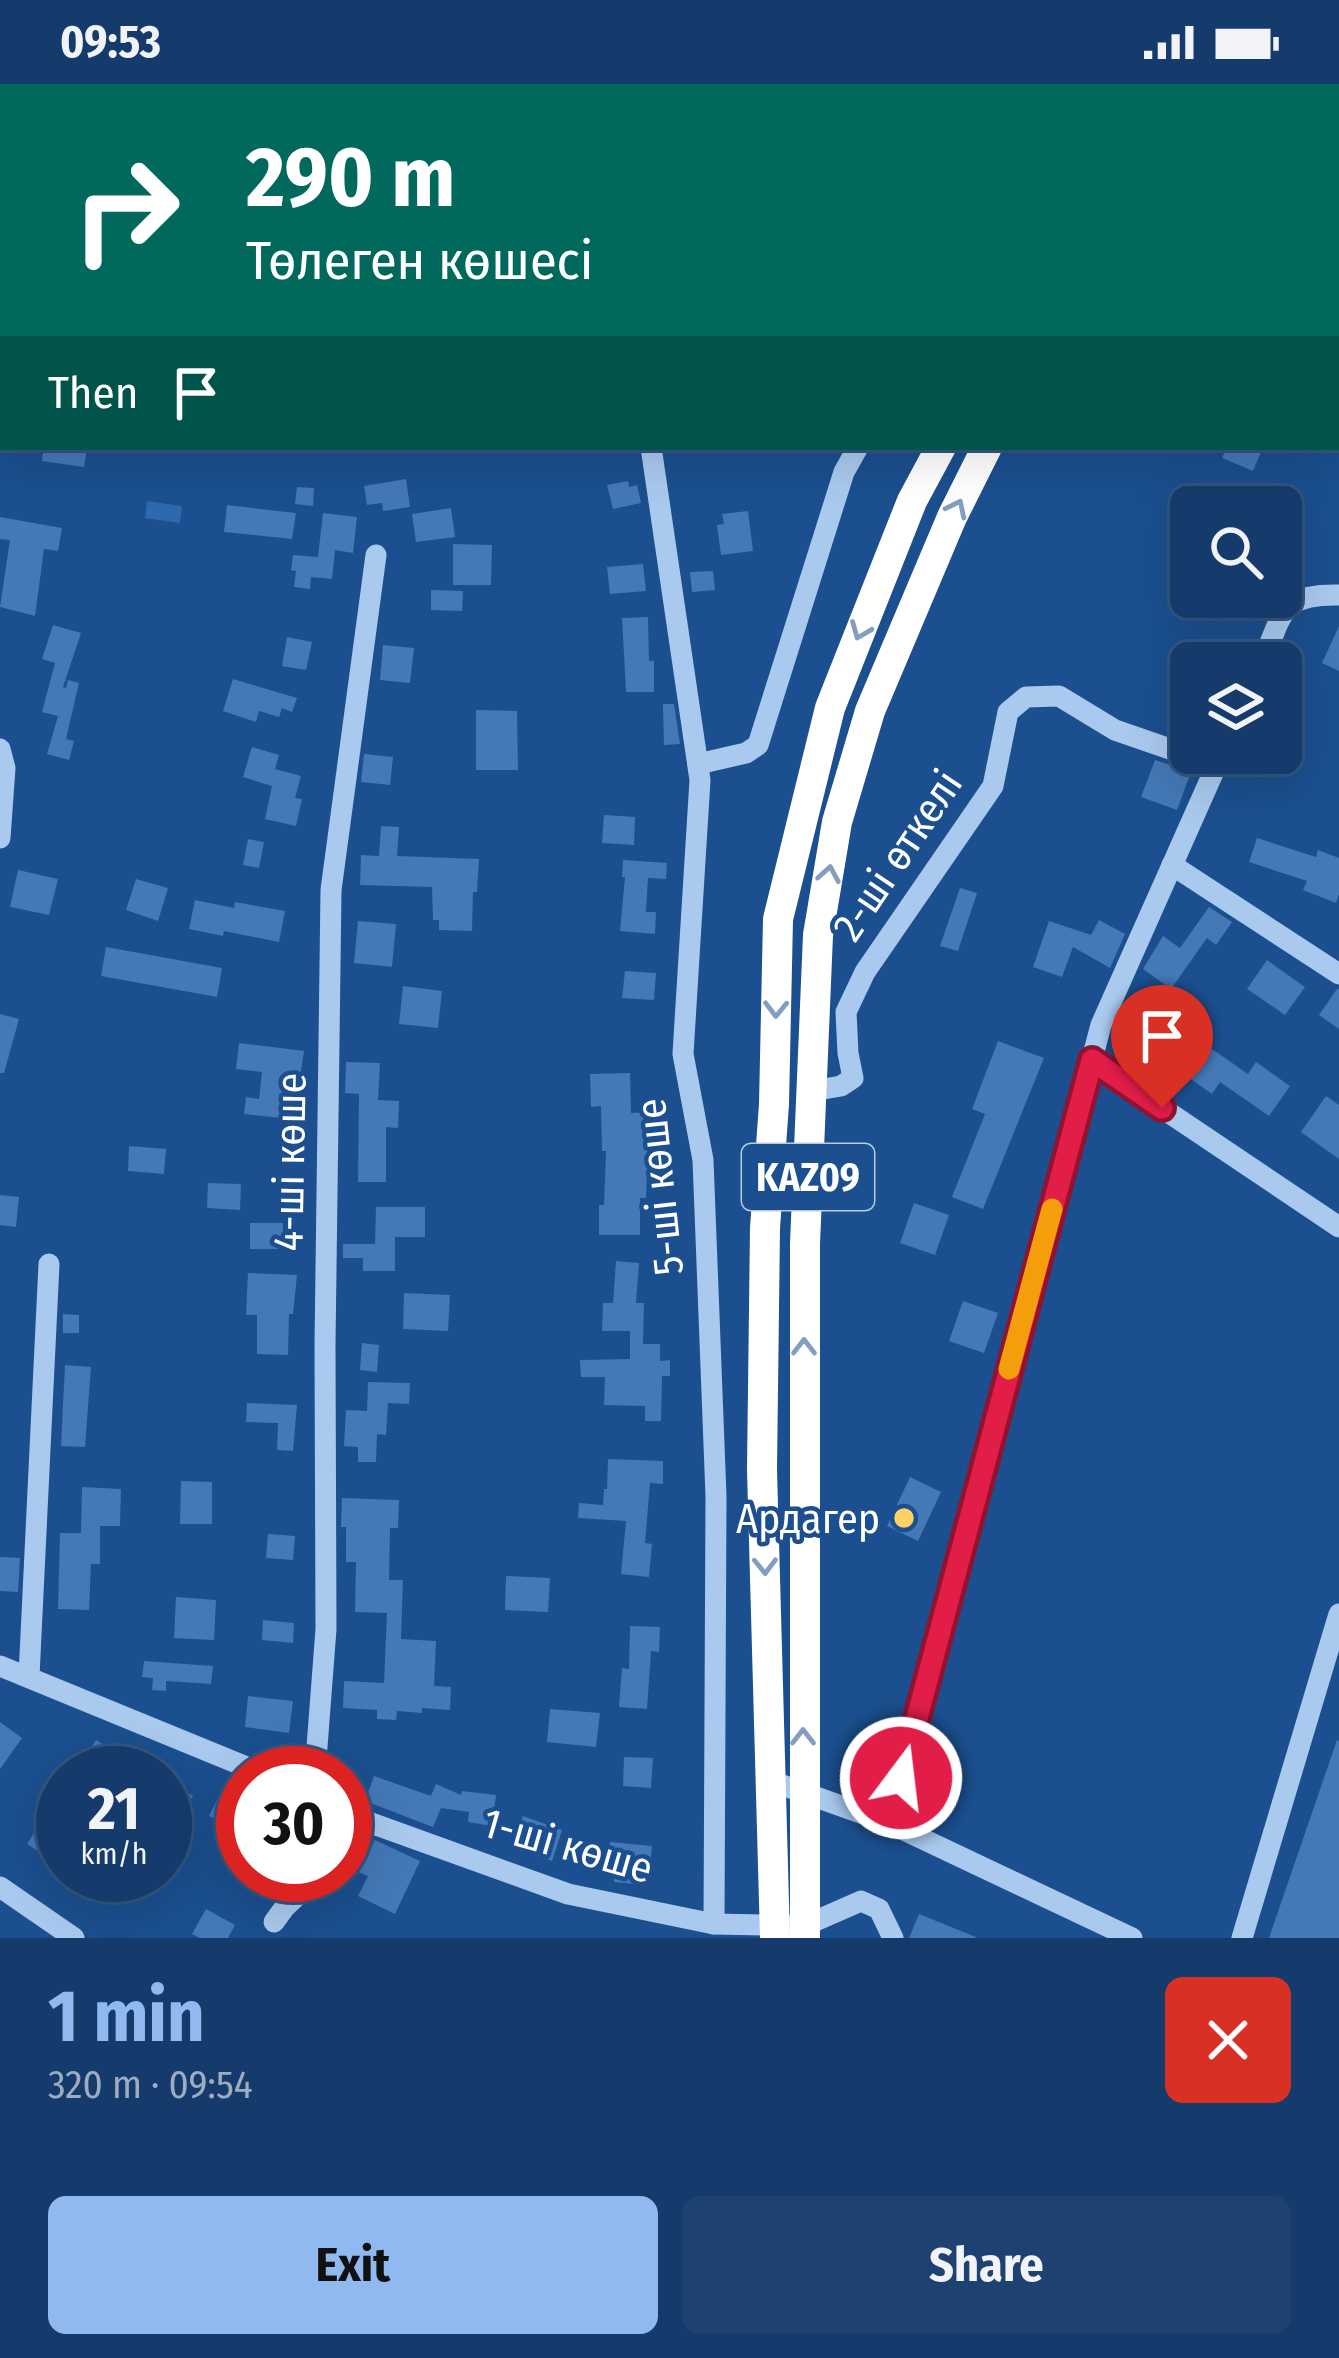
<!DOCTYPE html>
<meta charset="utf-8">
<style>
:root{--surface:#143b6b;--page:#1d4271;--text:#f1f3f6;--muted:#9dadc1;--line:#33557e;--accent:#90b9f0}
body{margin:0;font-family:"Fira Sans Condensed",sans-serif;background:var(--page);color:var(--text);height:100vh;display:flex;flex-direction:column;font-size:45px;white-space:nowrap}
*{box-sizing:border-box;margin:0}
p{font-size:39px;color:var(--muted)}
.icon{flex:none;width:66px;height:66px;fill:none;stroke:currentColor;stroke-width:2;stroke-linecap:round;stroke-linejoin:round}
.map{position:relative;height:1854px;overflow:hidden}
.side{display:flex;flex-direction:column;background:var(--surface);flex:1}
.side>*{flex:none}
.hud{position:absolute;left:0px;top:0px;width:1341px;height:366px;box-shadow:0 12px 48px #0002,0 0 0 3px var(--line);background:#00695c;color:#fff;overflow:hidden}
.buttons{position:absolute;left:1170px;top:402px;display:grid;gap:24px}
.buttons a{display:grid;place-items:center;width:132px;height:132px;border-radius:18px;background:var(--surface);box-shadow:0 12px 48px #0002,0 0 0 3px var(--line);font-size:60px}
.speed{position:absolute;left:36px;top:1662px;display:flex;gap:24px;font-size:60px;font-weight:700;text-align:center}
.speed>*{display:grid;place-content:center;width:156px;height:156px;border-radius:50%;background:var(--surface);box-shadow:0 12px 48px #0002,0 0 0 3px var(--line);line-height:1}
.speed small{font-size:30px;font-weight:400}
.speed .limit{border:18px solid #d22;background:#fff;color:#111}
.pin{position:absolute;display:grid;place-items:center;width:102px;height:102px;color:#fff;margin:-123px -51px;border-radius:50% 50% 50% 0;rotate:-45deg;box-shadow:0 0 12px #0007}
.pin .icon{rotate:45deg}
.me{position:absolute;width:132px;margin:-66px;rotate:15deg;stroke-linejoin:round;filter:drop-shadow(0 0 9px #0008)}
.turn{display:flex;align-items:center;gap:42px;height:252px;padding:0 48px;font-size:54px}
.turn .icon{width:156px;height:156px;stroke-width:2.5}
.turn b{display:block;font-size:84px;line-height:102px}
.then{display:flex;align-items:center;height:114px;padding:0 48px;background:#0003;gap:24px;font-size:45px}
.round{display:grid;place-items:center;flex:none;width:126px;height:126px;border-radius:18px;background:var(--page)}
.overview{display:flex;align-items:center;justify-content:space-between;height:204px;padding:0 48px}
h1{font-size:72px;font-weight:700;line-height:90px;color:var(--accent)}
.action{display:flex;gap:24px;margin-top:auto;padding:24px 48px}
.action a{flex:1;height:138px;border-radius:18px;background:var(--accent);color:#111;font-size:48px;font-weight:700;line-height:138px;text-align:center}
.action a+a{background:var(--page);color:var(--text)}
.status{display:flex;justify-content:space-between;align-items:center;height:84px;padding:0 60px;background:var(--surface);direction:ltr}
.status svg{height:33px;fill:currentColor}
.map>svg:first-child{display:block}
.green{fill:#2e69ad}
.building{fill:#4478b7}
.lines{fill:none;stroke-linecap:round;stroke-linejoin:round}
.path{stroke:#a9c9ee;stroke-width:3;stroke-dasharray:6 9;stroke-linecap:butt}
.minor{stroke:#a9c9ee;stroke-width:21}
.highway{stroke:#fff;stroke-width:30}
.highway-bridge{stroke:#fff;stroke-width:30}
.oneway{stroke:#829ec1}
.route-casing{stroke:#92132f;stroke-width:30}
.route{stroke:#e11d48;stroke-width:21}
.slow{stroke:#f59e0b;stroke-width:21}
.poi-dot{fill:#ffd166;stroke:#1b4f8f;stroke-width:4.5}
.labels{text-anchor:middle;stroke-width:9;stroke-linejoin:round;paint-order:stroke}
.shield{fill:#1b4f8f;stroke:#bbcadd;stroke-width:3}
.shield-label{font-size:39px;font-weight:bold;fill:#fff}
.street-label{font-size:42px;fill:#fff;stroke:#1b4f8f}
.poi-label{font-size:42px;fill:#fff;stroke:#1b4f8f;text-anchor:end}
</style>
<div class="status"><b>09:53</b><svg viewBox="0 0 49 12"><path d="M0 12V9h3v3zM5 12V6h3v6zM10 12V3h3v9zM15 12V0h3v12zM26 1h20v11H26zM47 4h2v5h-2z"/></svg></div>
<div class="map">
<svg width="1339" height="1854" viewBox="0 0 1339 1854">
<rect width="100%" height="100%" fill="#1b4f8f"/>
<!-- green -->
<polygon class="green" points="147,417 182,422 180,439 145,434"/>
<!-- building -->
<g class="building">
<polygon points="44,363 87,363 84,383 42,377"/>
<polygon points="1227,363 1263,363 1253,387 1222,374"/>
<polygon points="406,395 410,423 383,427 382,419 367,421 364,402"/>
<polygon points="628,397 629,403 637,401 641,419 613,425 607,401"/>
<polygon points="297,403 314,404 313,422 295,420"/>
<polygon points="227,421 296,429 292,455 224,448"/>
<polygon points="451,424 455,453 416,458 412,430"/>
<polygon points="748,427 753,467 721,471 717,441 724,440 722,430"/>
<polygon points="323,429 357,433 353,469 335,466 332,495 311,493 310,505 294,503 296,487 291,486 293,471 318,473"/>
<polygon points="0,433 62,444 58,467 44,465 35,532 0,523 10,456 0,455"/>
<polygon points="453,460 492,461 491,501 453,501"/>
<polygon points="643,480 646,507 610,510 607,483"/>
<polygon points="713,487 715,506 692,508 690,488"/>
<polygon points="431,506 463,507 462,527 431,526"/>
<polygon points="648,533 649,577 654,577 654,608 626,608 622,534"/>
<polygon points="53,541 81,549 63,603 66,604 68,596 79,599 66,655 74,657 69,676 47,670 58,632 42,628 55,579 42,575"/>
<polygon points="1339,542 1339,587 1322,579"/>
<polygon points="287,553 312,558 306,586 282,582"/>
<polygon points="383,561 414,564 410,599 380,596"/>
<polygon points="233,595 297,614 292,628 282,624 279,633 259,627 256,638 223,627"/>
<polygon points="663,620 674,620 680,660 664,661"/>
<polygon points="476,626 517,627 518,686 476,686"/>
<polygon points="252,663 279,671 275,685 301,692 295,714 302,715 296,742 265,735 272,702 243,693"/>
<polygon points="364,670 393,673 390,701 361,698"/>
<polygon points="1155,676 1191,688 1177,726 1141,713"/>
<polygon points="604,731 635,733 634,761 602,759"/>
<polygon points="381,742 399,743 397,772 479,775 477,808 473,808 472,847 439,846 439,836 433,836 432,803 360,801 361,771 379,772"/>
<polygon points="1257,754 1316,773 1318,766 1339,774 1339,810 1336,819 1303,806 1307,797 1249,778"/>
<polygon points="248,755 264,758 259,784 243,781"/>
<polygon points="623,776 667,779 666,795 648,794 646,828 656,828 655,850 620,847 625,793 622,793"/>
<polygon points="18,786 58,795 49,831 10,823"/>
<polygon points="136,795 168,804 158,837 126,826"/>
<polygon points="960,804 977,809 958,867 940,862"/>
<polygon points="195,816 234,824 235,818 285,827 279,858 224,847 223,852 189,845"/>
<polygon points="1209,823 1232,838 1216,861 1207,854 1171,905 1143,885 1163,852 1180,864"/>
<polygon points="1099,836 1125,850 1110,884 1073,863 1062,893 1033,883 1049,837 1091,851"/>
<polygon points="358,837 396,840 392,883 354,879"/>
<polygon points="106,863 222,884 217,913 101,892"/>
<polygon points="1267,876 1305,903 1285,931 1247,905"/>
<polygon points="625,887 656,889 654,916 622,914"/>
<polygon points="403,902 442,907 438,944 399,940"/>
<polygon points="1337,905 1339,905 1339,945 1319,931"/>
<polygon points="1149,915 1179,937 1158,968 1127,947"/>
<polygon points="0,930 19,935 4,989 0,989"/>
<polygon points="1199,956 1248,990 1256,978 1290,1002 1269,1032 1220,998 1212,1010 1178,986"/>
<polygon points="998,957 1044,974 983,1125 952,1113 985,1030 972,1025"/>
<polygon points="239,959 304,967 300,993 294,992 290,1035 244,1030 246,1013 259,1015 262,988 236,985"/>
<polygon points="346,978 380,979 378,1016 399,1017 398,1044 386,1043 386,1098 358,1098 359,1010 345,1009"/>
<polygon points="630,989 631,1029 647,1028 647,1040 655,1040 655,1066 648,1066 646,1114 640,1114 640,1151 599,1151 599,1121 604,1121 606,1067 602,1067 601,1022 591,1023 590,990"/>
<polygon points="1326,1012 1339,1021 1339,1075 1301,1048"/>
<polygon points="129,1062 166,1065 164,1090 128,1087"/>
<polygon points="208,1099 241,1100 240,1126 207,1124"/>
<polygon points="0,1111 19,1113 16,1143 0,1141"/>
<polygon points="914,1119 949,1131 935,1171 900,1159"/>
<polygon points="376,1123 425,1123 425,1153 395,1153 395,1187 363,1187 363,1174 343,1174 343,1160 375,1160"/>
<rect x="250" y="1139" width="33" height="26"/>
<polygon points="616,1177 639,1179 636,1219 644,1219 643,1260 660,1260 660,1277 670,1276 670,1292 662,1292 661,1337 645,1337 645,1322 604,1321 605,1293 581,1293 580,1276 630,1275 630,1247 602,1247 603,1219 613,1219"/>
<polygon points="248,1189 297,1191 293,1230 289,1230 288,1271 257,1270 257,1231 246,1231"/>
<polygon points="404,1209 450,1211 448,1247 403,1245"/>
<polygon points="963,1217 998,1229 984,1269 949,1257"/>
<polygon points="63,1230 79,1231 79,1249 63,1249"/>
<polygon points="362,1259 379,1261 377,1288 360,1286"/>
<polygon points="65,1281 91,1283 85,1363 61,1362"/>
<polygon points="368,1298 410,1299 409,1320 388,1319 386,1351 377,1350 376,1378 358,1378 358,1363 344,1362 346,1326 367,1327"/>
<polygon points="247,1319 297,1321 293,1367 277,1366 278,1339 246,1338"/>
<polygon points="608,1375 663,1377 663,1400 650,1399 645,1459 652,1460 649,1493 621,1490 626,1437 578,1434 579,1419 603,1421 604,1405 607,1405"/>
<polygon points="910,1393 941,1408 918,1457 887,1442"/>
<polygon points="181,1397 212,1398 212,1440 180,1440"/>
<polygon points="82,1403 121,1405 120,1442 100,1442 100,1480 91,1480 89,1526 58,1525 60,1449 81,1449"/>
<polygon points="342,1414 399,1416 398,1444 390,1444 389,1496 403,1496 401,1555 436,1557 434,1602 451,1603 450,1626 422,1624 422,1629 397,1627 396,1636 377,1635 377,1626 343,1624 344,1597 384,1599 387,1529 355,1528 356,1478 346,1478 346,1443 341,1443"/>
<polygon points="268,1450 295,1452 293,1476 266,1474"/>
<polygon points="0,1473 20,1474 18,1508 0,1507"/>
<polygon points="506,1492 550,1494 548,1528 505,1526"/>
<polygon points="176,1513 216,1516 214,1556 174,1554"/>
<polygon points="263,1536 294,1539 293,1559 262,1556"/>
<polygon points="630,1542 660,1543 659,1568 651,1567 647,1625 619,1623 622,1584 629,1585"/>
<polygon points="144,1577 213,1582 211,1600 166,1597 166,1607 152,1606 153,1594 142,1593"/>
<polygon points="248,1612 293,1617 289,1649 245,1643"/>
<polygon points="550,1625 600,1629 596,1663 547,1658"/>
<polygon points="0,1638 22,1654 0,1685"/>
<polygon points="96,1656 125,1674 116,1689 75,1689"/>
<polygon points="1337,1656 1339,1657 1339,1854 1269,1854"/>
<polygon points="624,1673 653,1674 651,1704 623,1702"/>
<polygon points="374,1692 431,1712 436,1700 461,1711 462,1707 496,1711 492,1742 468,1738 469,1728 441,1724 433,1743 365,1717"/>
<polygon points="165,1694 193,1712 165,1757"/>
<polygon points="224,1702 243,1711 230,1742 209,1732"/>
<polygon points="54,1719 63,1725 63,1758 52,1776 27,1760"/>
<polygon points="523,1732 562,1746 552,1777 512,1763"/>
<polygon points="375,1756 420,1777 395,1830 358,1812 368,1792 358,1788"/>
<polygon points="610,1758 652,1762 648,1801 614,1798 615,1787 607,1786"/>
<polygon points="102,1791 142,1791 127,1818 97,1800"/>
<polygon points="206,1825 235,1841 228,1854 200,1854 192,1850"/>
<polygon points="919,1830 976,1853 976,1854 909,1854"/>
</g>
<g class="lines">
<!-- path -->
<polyline class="path" points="1253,0 1258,3"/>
<!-- minor -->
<g class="minor">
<polyline points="516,0 518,3"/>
<polyline points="106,3 117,0"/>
<polyline points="1041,3 1044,0"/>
<polyline points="1338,63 1339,63"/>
<polyline points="0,253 3,239"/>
<polyline points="651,363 700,696 683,970 703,1076 716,1412 714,1840"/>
<path d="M1262 579C1283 530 1279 510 1339 511"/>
<polyline points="0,665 5,684 0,754"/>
<polyline points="698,680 746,669 758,661 844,388 858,363"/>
<polyline points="1172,781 1339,890"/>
<polyline points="1092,977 1339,1143"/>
<polyline points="812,1007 841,1002 853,994 848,969 846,928 865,888 993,702 1008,628 1026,613 1059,612 1115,646 1216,681"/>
<polyline points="0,1582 261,1689"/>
<polyline points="29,1592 49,1180"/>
<polyline points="315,1689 326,1545 325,1261 331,806 376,471"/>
<polyline points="771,1697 889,1739 1132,1854"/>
<polyline points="345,1726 371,1739 568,1810 714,1840 804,1842 861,1817 879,1825 893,1854"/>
<polyline points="889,1739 1101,941 1222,669"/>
<polyline points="345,1765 371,1739"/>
<polyline points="0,1803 74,1854"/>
<polyline points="274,1838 285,1823 319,1791"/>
<polyline points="1242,1854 1339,1530"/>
</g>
<!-- highway -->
<g class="highway">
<polyline points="1138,3 1140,0"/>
<polyline points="775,1854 762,1386 765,1144 774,1020 778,835 830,624 912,417 941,363"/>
<polyline points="805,1854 805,1160 818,851 837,738 870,627 952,433 987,363"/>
</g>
<!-- highway-bridge -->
<polyline class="highway-bridge" points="1173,3 1175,0"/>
</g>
<!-- one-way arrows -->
<defs><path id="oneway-chevron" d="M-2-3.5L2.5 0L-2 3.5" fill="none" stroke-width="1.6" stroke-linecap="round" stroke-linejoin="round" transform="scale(3)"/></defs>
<g class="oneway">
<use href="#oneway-chevron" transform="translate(957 424) rotate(-64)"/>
<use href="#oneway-chevron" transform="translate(860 547) rotate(112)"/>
<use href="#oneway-chevron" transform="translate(829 790) rotate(-80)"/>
<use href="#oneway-chevron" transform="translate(776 925) rotate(91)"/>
<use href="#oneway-chevron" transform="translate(804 1263) rotate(-90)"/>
<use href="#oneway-chevron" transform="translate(765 1482) rotate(89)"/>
<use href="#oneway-chevron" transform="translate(803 1653) rotate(-90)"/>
</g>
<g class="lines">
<defs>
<polyline id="route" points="901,1694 1092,976 1162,1024"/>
</defs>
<!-- route casing -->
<use href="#route" class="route-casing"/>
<!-- route -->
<use href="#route" class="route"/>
<!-- slow -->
<polyline class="slow" points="1009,1285 1052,1125"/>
</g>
<!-- markers -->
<circle class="poi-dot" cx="904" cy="1434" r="12"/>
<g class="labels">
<!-- shield labels -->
<rect class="shield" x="742" y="1060" width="132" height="66" rx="9"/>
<g class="shield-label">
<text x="808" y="1107">KAZ09</text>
</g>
<!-- street labels -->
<g class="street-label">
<text transform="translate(897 771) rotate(-56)" y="15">2-ші өткелі</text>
<text transform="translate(289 1078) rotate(-89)" y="15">4-шi көше</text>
<text transform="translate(659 1103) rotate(-96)" y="15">5-шi көше</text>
<text transform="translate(568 1761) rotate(16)" y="15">1-ші көше</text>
</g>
<!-- poi labels -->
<g class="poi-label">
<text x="880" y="1449">Ардагер</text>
</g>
</g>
</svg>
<div class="buttons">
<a><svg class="icon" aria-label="search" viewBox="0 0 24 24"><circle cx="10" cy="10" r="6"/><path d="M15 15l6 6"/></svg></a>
<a><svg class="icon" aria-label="layers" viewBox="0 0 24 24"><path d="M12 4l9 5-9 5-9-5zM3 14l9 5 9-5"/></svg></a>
</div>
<div class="speed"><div>21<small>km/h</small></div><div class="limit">30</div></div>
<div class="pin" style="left:1162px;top:1024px;background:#d93025"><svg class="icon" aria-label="arrive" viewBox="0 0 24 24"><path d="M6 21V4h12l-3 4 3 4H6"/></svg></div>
<svg class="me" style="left:901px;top:1694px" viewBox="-20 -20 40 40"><circle r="17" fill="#e11d48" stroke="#fff" stroke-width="3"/><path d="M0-11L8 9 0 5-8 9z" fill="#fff"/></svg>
<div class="hud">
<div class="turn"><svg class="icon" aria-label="right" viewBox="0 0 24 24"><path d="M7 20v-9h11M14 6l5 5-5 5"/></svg><div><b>290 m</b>Төлеген көшесі</div></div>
<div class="then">Then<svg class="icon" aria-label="arrive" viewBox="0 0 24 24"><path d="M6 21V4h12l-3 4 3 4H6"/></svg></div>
</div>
</div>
<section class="side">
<div class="overview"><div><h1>1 min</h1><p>320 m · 09:54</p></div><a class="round" style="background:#d93025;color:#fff"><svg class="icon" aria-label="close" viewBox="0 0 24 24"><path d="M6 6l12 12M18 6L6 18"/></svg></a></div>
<div class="action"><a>Exit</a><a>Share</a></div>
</section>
